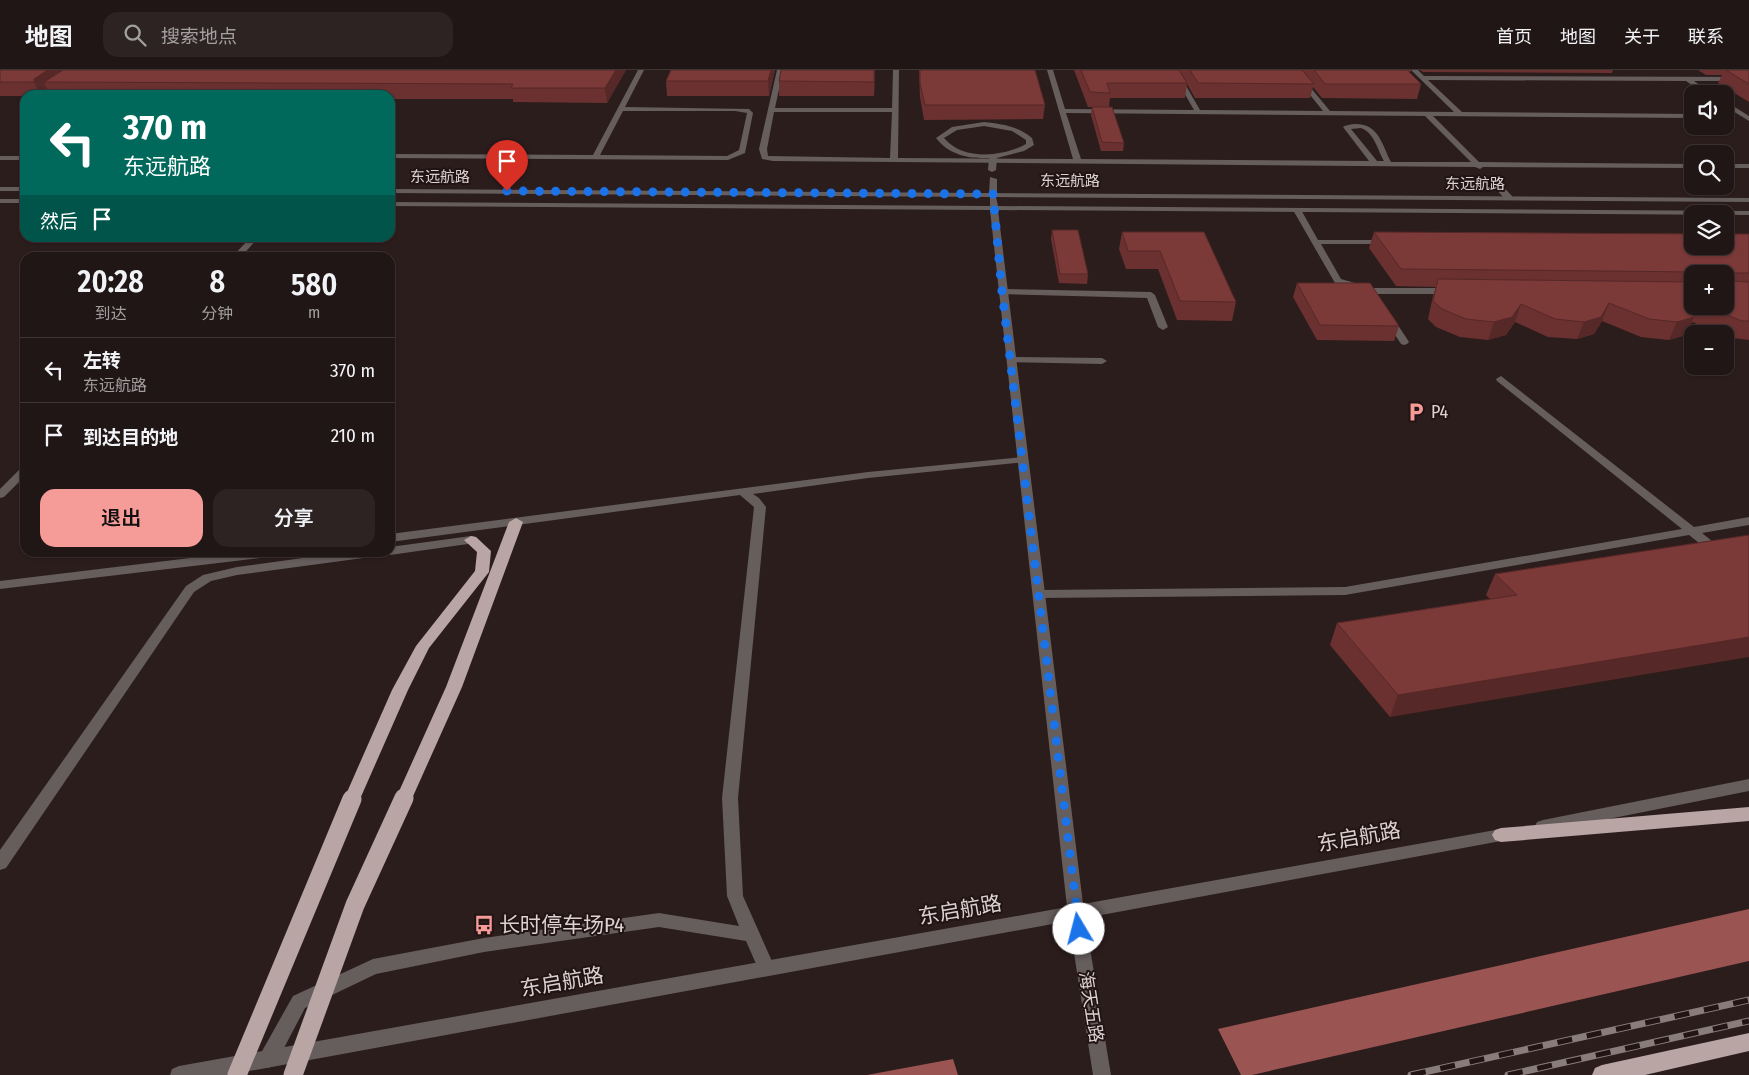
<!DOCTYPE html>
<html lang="zh">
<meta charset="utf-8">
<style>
:root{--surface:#211616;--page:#2d2323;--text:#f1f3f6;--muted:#a29fa1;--line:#3e3535;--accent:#f59b98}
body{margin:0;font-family:"Fira Sans Condensed","Noto Sans SC",sans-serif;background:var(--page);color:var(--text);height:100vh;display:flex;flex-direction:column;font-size:19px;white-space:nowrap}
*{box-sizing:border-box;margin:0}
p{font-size:16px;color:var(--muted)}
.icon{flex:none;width:28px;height:28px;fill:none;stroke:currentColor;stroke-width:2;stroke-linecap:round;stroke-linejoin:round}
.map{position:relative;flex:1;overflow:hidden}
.side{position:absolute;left:20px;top:182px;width:375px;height:305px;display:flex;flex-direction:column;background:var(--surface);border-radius:15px;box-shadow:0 1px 4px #0004,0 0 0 1px var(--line)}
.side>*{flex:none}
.hud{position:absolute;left:20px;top:20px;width:375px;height:152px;border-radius:15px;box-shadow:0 1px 4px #0004,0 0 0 1px var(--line);background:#00695c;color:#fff;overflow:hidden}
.buttons{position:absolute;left:1684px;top:15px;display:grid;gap:10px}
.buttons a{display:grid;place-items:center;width:50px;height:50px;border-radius:10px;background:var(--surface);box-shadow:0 1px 4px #0004,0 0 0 1px var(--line);font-size:25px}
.pin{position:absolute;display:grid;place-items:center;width:42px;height:42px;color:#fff;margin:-51px -21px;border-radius:50% 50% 50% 0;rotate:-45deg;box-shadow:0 0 5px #0007}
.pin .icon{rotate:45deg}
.me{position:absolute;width:55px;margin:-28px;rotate:352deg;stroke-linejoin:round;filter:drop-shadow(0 0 4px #0008)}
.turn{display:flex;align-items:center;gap:18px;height:105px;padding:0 20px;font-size:22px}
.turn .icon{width:65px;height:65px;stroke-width:2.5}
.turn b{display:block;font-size:35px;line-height:42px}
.then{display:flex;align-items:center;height:48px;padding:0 20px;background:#0003;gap:10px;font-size:19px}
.eta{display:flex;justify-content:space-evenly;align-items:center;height:85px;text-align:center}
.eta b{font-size:30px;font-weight:600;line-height:35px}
.primary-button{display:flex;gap:10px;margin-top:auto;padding:10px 20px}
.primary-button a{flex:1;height:58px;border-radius:15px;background:var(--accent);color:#111;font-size:20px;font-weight:600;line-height:58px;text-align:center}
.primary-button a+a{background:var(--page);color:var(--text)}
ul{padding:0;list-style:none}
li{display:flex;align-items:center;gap:15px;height:65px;padding:0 20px;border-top:1px solid var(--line)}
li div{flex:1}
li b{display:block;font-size:19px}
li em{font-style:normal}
header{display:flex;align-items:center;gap:30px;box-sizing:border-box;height:70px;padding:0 25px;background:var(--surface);border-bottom:1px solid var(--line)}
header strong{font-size:24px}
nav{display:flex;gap:28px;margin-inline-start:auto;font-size:18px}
.search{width:350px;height:45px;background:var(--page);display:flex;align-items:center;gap:12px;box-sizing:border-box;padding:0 18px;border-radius:15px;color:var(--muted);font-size:19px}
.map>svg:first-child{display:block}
.water{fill:#9a5452}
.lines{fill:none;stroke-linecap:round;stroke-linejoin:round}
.service{fill:#665d5d;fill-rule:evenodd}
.minor{fill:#665d5d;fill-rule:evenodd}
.tertiary{fill:#665d5d;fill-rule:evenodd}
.trunk{fill:#b8a5a4;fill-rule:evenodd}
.rail-casing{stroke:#897c7c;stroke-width:7}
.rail{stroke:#221414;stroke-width:5;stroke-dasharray:15;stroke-linecap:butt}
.trunk-bridge{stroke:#b8a5a4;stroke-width:19}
.wall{fill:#6a3130;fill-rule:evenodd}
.shaded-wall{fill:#562827}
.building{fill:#7b3938;stroke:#562827}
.route{stroke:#1a73e8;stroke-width:9;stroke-dasharray:0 16.2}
.labels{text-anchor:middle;stroke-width:4;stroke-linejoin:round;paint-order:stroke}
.far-street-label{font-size:15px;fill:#dcd1d1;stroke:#221414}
.poi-label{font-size:18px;fill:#dcd1d1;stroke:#221414;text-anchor:start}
.street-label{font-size:18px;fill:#dcd1d1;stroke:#221414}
.near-street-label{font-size:21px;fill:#dcd1d1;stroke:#221414}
.near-poi-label{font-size:21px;fill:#dcd1d1;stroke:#221414;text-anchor:start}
</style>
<header>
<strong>地图</strong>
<div class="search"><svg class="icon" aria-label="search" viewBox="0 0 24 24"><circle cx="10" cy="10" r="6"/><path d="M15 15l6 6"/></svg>搜索地点</div>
<nav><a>首页</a><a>地图</a><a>关于</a><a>联系</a></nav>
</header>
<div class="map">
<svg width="1749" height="1005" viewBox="0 0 1749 1005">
<rect width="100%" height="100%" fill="#2c1d1d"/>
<!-- water -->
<g class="water">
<polygon points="1749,839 1749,891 1252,1005 1241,1005 1218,959"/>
<polygon points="953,989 958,1005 867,1005"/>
</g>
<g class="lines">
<!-- service -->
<g class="service">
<polygon points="81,0 88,0 49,25 41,25"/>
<path d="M638 0H644L625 37 749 39 753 43 745 83 728 90 390 88V84L593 85ZM623 41H735L747 43 739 80 727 86 600 85Z"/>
<path d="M777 0H783L775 38H892L893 0H899L898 88 1073 89 1047 0H1053L1065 39 1194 40 1171 0H1177L1200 40 1323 41 1290 0H1296L1330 41 1454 42 1411 0H1418L1424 6 1749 7V11H1694L1713 24H1705L1686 11 1428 10 1462 42 1692 44V48L1433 46 1479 92 1692 94V98L1483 97 1480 99 1475 97 773 91 762 89 759 79ZM774 42H892L890 88 768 86 767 79ZM1066 43 1425 46 1471 92H1391C1382 75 1379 53 1354 54 1349 55 1346 55 1343 57L1369 91 1081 89ZM1361 58C1374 62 1378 81 1384 91H1377L1351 59Z"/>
<polygon points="1725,31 1749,46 1749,51 1725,36"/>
<rect x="0" y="86" width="25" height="4"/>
<rect x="1725" y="94" width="24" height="4"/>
<polygon points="1490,109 1496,109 1512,126 1512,130 1506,130 1490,113"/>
<polygon points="1294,138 1300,138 1318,170 1388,170 1392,172 1388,174 1321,174 1341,209 1372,218 1450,218 1454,221 1450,224 1371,224 1335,213 1293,140"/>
<polygon points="1003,219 1151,222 1155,225 1168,257 1163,260 1158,257 1147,228 1000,224 1000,220"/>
<polygon points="1389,245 1392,246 1409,272 1407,274 1404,275 1401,274 1384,248"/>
<polygon points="1501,306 1694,457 1749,447 1749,455 1702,463 1722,479 1724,482 1722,485 1714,485 1689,465 1345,525 1039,528 1033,524 1039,520 1345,517 1682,459 1497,311 1496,309"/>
<polygon points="1022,387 1026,388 1028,390 1026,392 868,408 753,424 759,428 766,437 738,728 743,826 775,898 772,903 766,906 760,903 746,871 659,857 484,882 376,904 305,938 275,995 268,998 261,995 259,989 261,983 293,926 373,889 484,868 659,843 739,856 727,826 722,728 754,437 740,425 390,472 390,464 868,402"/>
<polygon points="471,466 475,467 477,470 475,473 390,485 385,482 390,482 390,477"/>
<polygon points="240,482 282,482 276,486 0,519 0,511"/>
<polygon points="346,482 384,482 378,486 237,505 211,511 194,522 6,798 0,800 0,780 186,516 203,505 237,497"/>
</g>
<!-- minor -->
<g class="minor">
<path d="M984 52C1002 54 1018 56 1032 68L1034 75 1024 81 997 88 996 100 992 102 988 100 989 88C969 89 949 85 936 68L952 57ZM984 56 1012 61 1026 70V74C1003 87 963 91 944 68L957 60Z"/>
<polygon points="990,107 997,109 997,124 993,126 989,124"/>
<polygon points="250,168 258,168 240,188 231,188"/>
<polygon points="1011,287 1102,288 1107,291 1102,294 1008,292 1008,288"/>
<polygon points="25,397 25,406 4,427 0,428 0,419 21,398"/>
<polygon points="1749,709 1749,721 1543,762 1537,760 1535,756 1537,752 1543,750"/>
</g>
<!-- tertiary -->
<g class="tertiary">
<rect x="0" y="117" width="25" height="4"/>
<polygon points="390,119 1749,128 1749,132 996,127 998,136 1749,141 1749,145 998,140 1083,834 1501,759 1507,761 1509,765 1507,769 1501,771 1085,848 1111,1005 1093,1005 1069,851 228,1005 170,1005 172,999 179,996 1067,837 990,140 390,136 390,132 990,136 990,127 390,123"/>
<rect x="0" y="129" width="25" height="4"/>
</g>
<!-- trunk -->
<g class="trunk">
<polygon points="516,448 523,452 462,617 410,733 404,735 398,733 396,728 446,617 509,452"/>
<polygon points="471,466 476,467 491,481 489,502 429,578 408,620 360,729 358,734 352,736 346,734 344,729 392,620 416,576 475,501 477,482 464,470"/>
<polygon points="1749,737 1749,751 1501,772 1495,770 1492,765 1495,760 1501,758"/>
<polygon points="1749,963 1749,981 1645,1005 1592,1005 1595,998 1602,995"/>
</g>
<defs>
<g id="rail">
<polyline points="1411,1005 1749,930"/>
<polyline points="1508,1005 1749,951"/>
</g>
</defs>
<!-- rail casing -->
<use href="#rail" class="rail-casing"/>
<!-- rail -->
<use href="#rail" class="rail"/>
<!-- trunk-bridge -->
<g class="trunk-bridge">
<polyline points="237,1005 352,729"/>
<polyline points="293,1005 355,835 404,728"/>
</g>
</g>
<!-- wall -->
<g class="wall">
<polygon points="0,0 626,0 607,33 513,32 513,29 390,29 390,25 49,25 47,19 40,23 40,25 25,25 25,26 0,26"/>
<polygon points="775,0 769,26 667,26 666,11"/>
<polygon points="875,0 874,26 779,26 779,11"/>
<polygon points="919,0 1035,0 1045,35 1043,49 924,50 920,27"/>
<polygon points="1074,0 1411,0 1410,2 1409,2 1421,14 1417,29 1322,28 1313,17 1310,28 1195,28 1187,14 1185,28 1110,28 1109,37 1124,73 1123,81 1101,81 1091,45 1092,37 1088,37"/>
<polygon points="1420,0 1613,0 1612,3 1423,2"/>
<polygon points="1698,0 1749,0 1749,32 1718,13 1722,5 1706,5"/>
<polygon points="1052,160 1088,204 1087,214 1059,213 1051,169"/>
<polygon points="1122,162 1204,162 1236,232 1232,251 1177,250 1158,199 1126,199 1119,179"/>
<path d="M1374 162 1749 164V270L1733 268 1725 265V264H1721L1692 252 1686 265 1669 270 1641 267 1602 251 1594 264 1577 269 1548 267 1515 252 1506 265 1488 270 1460 267 1436 257 1428 249 1433 226 1436 217 1396 216 1369 178ZM1692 204H1725V236H1692Z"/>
<polygon points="1297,213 1399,256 1394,271 1317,270 1293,227"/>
<polygon points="1749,465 1390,647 1330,575 1337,553 1490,529 1486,525 1495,504"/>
</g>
<!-- shaded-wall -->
<g class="shaded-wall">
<polygon points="48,0 77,0 44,12 47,19 40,23 40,25 34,12 34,9"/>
<polygon points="616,0 626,0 607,33 605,18"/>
<polygon points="771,0 775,0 769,26 768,11"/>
<polygon points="874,0 875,0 874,26"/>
<polygon points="1609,233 1602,251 1594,264 1577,269 1584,252"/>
<polygon points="1521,234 1515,252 1506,265 1488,270 1494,252"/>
<polygon points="1694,247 1686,265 1669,270 1677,252"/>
<polygon points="1749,567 1749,587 1390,647 1398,625"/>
</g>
<!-- building -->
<g class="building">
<polygon points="0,0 48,0 34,9 34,12 0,12"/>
<polygon points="63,0 616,0 605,18 511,18 513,14 44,12"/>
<polygon points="671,0 771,0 768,11 666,11"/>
<polygon points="781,0 874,0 874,12 779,11"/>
<polygon points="920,0 1035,0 1045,35 925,35 920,13"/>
<polygon points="1081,0 1179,0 1187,13 1107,13 1110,23 1090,22"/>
<polygon points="1190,0 1302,0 1314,14 1198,13"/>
<polygon points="1314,0 1407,0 1421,14 1325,14"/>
<polygon points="1726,0 1749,0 1749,14"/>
<polygon points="1092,37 1112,37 1124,73 1102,72"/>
<polygon points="1052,160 1078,160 1088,204 1060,204"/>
<polygon points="1122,162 1204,162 1236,232 1180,231 1160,181 1128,181"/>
<polygon points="1374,162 1692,164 1692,176 1725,176 1725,164 1749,164 1749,203 1732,203 1732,211 1749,212 1749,251 1742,251 1705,236 1725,236 1725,204 1702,204 1700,202 1401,199"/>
<polygon points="1438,209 1692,212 1692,236 1699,236 1694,247 1677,252 1649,249 1609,233 1601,247 1584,252 1555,249 1521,234 1512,247 1494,252 1466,249 1442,239 1433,231"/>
<polygon points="1297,213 1370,213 1399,256 1320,255"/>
<polygon points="1749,465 1749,567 1398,625 1337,553 1517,525 1495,504"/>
</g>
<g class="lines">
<!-- route -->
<polyline class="route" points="507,121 993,124 1002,222 1079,859"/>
</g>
<!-- icons -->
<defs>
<symbol id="parking-bare" viewBox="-9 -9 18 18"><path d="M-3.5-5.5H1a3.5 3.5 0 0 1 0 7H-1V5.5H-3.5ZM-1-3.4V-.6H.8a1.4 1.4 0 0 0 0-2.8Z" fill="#f59b98" stroke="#221414" stroke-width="2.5" paint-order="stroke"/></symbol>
<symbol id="bus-bare" viewBox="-9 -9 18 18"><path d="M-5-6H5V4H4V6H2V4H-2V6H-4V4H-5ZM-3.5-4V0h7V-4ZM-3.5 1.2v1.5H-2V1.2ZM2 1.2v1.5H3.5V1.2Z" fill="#f59b98" stroke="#221414" stroke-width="2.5" paint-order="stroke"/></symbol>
</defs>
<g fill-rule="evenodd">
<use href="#parking-bare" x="1402" y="328" width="28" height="28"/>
<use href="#bus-bare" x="470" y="841" width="28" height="28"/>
</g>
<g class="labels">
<!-- far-street labels -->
<g class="far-street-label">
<text x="440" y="112">东远航路</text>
<text x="1070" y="116">东远航路</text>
<text x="1475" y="119">东远航路</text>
</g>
<!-- poi labels -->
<g class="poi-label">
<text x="1431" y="348">P4</text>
</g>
<!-- street labels -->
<g class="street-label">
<text transform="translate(1091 937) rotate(81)" y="6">海天五路</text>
</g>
<!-- near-street labels -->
<g class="near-street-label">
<text transform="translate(1359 767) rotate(-10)" y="7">东启航路</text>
<text transform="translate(960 840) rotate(-10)" y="7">东启航路</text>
<text transform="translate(562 912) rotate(-10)" y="7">东启航路</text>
</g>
<!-- near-poi labels -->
<g class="near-poi-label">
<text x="499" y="862">长时停车场P4</text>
</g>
</g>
</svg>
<div class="buttons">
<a><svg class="icon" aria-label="sound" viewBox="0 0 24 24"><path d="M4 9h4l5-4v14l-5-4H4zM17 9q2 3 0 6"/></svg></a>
<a><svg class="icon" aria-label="search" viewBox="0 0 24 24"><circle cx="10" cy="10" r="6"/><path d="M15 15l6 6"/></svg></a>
<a><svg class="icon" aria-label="layers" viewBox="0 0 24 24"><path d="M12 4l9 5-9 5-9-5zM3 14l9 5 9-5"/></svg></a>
<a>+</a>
<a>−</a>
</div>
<div class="pin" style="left:507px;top:121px;background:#d93025"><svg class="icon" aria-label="arrive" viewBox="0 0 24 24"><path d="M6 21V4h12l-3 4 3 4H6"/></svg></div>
<svg class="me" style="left:1079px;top:859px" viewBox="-20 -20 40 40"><circle r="19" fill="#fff"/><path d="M0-13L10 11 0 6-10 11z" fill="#1a73e8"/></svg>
<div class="hud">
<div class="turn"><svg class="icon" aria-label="left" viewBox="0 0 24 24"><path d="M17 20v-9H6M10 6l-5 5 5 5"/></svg><div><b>370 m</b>东远航路</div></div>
<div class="then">然后<svg class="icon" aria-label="arrive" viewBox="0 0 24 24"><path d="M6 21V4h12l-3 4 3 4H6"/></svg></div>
</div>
<section class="side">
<div class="eta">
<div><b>20:28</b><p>到达</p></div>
<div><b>8</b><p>分钟</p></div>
<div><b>580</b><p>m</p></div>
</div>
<ul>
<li><svg class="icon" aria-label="left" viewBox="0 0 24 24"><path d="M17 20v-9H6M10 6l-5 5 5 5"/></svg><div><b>左转</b><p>东远航路</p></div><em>370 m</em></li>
<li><svg class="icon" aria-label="arrive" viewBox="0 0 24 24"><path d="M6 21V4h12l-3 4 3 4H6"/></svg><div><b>到达目的地</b></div><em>210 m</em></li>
</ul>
<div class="primary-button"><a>退出</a><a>分享</a></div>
</section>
</div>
